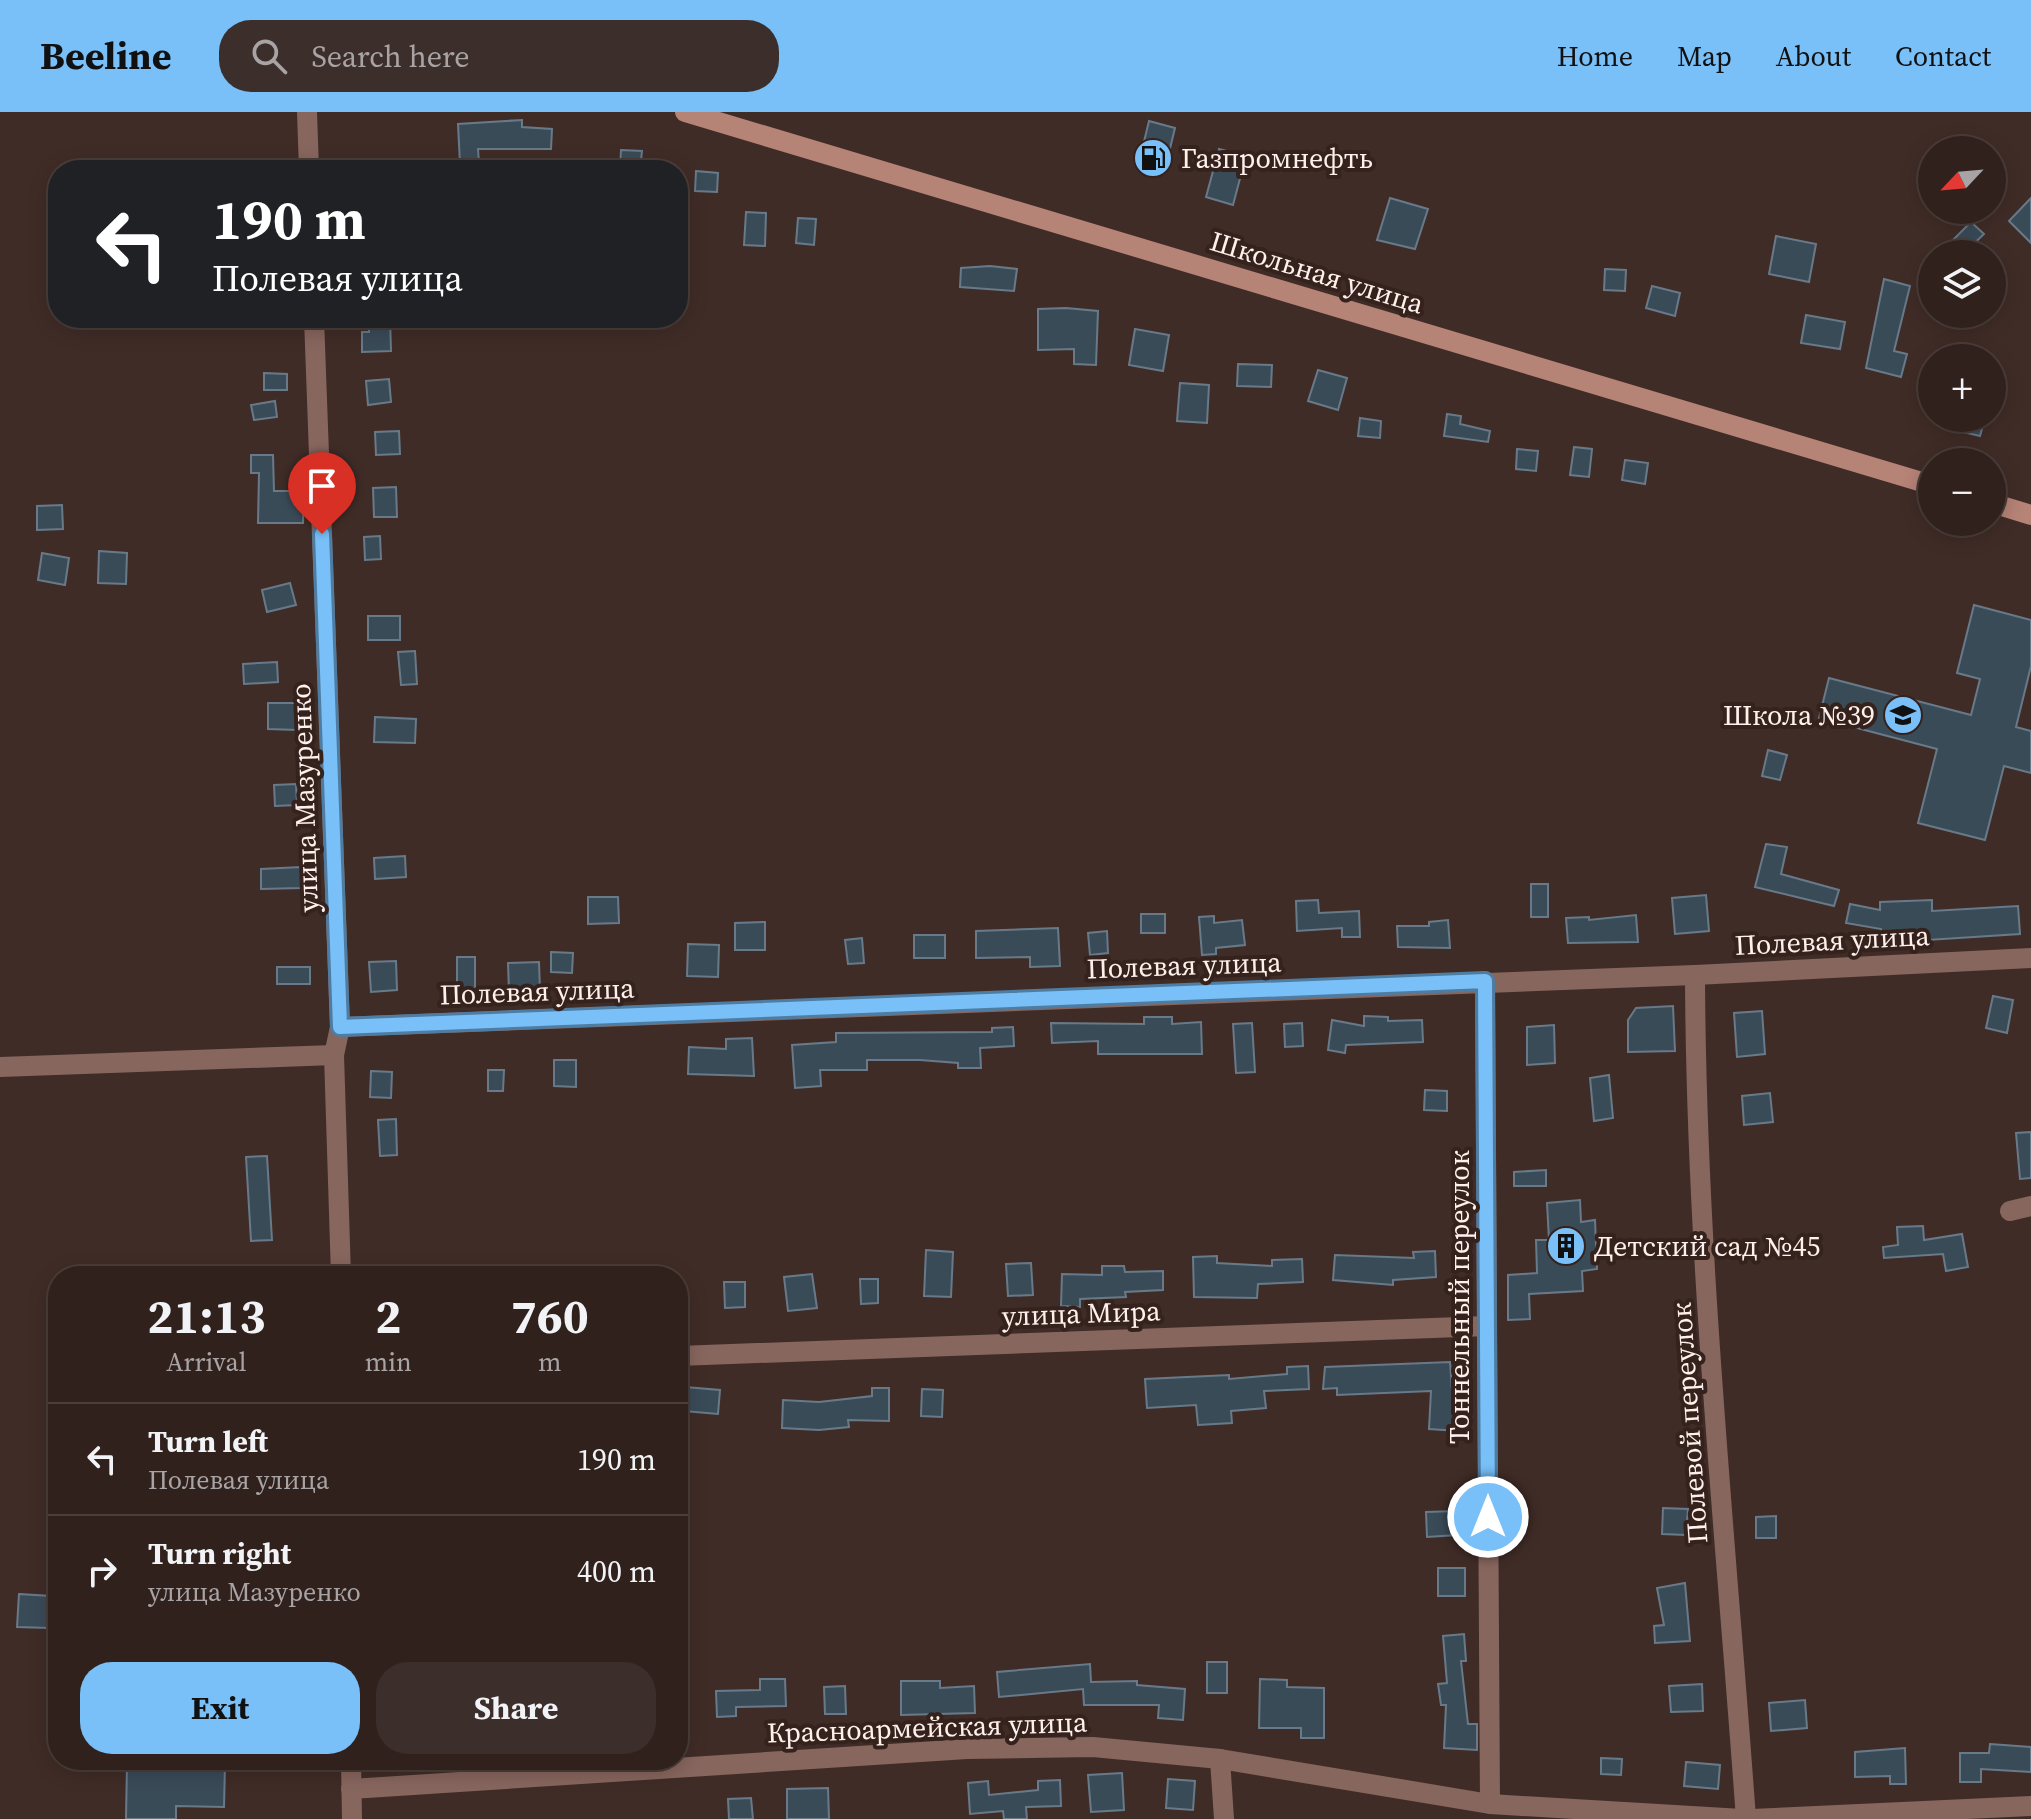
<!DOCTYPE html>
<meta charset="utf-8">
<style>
:root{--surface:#30211d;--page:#3c2e2a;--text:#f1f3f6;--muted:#a8a3a4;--line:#4b3e3b;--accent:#79bff8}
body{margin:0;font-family:"Source Serif 4",serif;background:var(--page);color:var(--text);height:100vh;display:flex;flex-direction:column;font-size:30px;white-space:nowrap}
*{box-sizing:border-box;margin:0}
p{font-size:26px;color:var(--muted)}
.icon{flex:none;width:44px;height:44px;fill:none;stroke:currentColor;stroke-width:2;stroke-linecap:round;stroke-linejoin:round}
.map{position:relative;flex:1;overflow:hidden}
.sheet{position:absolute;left:48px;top:1154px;width:640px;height:504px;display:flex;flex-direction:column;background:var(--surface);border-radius:32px;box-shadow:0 4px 20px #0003,0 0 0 2px var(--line)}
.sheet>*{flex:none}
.top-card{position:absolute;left:48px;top:48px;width:640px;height:168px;border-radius:32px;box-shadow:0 4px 20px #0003,0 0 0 2px var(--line);background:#202124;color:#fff;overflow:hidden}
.needle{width:52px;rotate:244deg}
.fabs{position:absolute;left:1918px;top:24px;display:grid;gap:16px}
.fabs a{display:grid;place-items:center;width:88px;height:88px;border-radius:50%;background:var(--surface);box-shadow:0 4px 20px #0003,0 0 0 2px var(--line);font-size:40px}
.pin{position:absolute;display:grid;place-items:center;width:68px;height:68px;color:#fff;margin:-82px -34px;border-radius:50% 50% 50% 0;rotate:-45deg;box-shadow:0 0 8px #0007}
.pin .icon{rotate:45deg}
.me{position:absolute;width:88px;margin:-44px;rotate:0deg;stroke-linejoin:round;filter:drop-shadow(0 0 6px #0008)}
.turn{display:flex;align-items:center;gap:28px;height:168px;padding:0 32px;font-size:36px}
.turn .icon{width:104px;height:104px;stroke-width:2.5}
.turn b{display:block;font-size:56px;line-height:68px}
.eta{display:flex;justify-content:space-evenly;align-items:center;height:136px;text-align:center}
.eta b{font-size:48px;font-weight:700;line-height:56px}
.primary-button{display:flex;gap:16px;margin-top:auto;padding:16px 32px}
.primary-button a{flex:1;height:92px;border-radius:32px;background:var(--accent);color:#111;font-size:32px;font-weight:700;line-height:92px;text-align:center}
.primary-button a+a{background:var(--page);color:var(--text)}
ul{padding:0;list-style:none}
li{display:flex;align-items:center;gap:24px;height:112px;padding:0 32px;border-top:2px solid var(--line)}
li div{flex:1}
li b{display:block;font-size:30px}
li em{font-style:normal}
header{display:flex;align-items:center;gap:48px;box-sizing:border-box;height:112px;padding:0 40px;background:var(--accent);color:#111}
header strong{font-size:38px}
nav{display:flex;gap:44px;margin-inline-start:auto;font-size:28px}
.search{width:560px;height:72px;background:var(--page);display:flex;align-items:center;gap:20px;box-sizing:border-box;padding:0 28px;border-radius:32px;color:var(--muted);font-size:30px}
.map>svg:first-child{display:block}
.building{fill:#3a4b58;stroke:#687a89;stroke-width:2}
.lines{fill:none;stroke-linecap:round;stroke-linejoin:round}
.minor{stroke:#87665e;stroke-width:20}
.secondary{stroke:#b68377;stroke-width:20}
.route-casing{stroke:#4f7ca1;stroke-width:20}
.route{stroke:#79bff8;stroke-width:14}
.labels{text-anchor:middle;stroke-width:8;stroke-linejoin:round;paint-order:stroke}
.poi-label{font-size:28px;fill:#fef0ed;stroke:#35221d;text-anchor:start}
.street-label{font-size:28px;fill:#fef0ed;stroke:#35221d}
</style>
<header>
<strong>Beeline</strong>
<div class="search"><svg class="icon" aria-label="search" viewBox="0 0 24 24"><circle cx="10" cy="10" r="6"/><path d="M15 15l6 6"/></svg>Search here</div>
<nav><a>Home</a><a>Map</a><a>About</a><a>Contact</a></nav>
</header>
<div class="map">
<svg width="2031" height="1707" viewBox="0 0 2031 1707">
<rect width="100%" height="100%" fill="#402c27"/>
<!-- building -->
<g class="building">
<polygon points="522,8 522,15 552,17 551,37 478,37 479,51 460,52 458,12"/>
<polygon points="1149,9 1175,16 1164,61 1138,54"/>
<polygon points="1219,37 1246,44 1233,93 1206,85"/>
<polygon points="621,38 642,39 640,58 620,58"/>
<polygon points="696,59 718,61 717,80 695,79"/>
<polygon points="1390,86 1428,97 1415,137 1377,128"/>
<polygon points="2031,86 2031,131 2009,109"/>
<polygon points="746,100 766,101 765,134 744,133"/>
<polygon points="798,106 816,107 814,133 796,131"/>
<polygon points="1971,110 1984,122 1963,142 1939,142"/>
<polygon points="1776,124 1816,132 1809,170 1769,162"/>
<polygon points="990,154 1017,157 1014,179 960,175 961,156"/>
<polygon points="1605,157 1626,158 1625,179 1604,178"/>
<polygon points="1884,167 1910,174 1894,239 1907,242 1901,265 1866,256"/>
<polygon points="1652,174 1680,181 1675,204 1646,196"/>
<polygon points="1066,196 1098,199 1096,253 1074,252 1074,237 1038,238 1038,197"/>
<polygon points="1806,203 1845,210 1840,237 1801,231"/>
<polygon points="369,206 390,206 391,239 362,240 362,220 369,220"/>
<polygon points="1135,217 1169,223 1163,259 1129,253"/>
<polygon points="1238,252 1272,253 1271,275 1237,274"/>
<polygon points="1318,258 1347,266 1338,298 1308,289"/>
<polygon points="264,261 287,262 287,278 264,278"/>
<polygon points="389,267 391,290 368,293 366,269"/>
<polygon points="1180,271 1209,273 1207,311 1177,309"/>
<polygon points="275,289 277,305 254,308 251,293"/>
<polygon points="1447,302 1461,304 1460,312 1490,319 1488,330 1444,324"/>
<polygon points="1360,306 1381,309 1380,326 1358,324"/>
<polygon points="1963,306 1985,306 1980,324 1959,319"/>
<polygon points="399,319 400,342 376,343 375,320"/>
<polygon points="1574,335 1592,337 1589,365 1570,363"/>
<polygon points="1517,337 1538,339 1536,359 1516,357"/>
<polygon points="251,343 273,343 274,379 304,379 303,411 258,411 259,361 251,361"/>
<polygon points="1625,348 1648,351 1645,372 1622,368"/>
<polygon points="396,375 397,405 374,405 373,376"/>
<polygon points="62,393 63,417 37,418 37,394"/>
<polygon points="380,424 381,447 365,448 364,425"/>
<polygon points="99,439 127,441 126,472 98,471"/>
<polygon points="42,441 69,446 65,473 38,468"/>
<polygon points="290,471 296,493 267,500 262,478"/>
<polygon points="1974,493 2031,508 2031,554 2016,615 2031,619 2031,661 2004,654 1985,728 1918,711 1937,637 1819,606 1829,566 1971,603 1980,567 1957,561"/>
<rect x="368" y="504" width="32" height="24"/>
<polygon points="415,539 417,572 401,573 398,540"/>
<polygon points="277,550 278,570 244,572 243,552"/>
<polygon points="268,591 297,591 297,618 268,617"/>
<polygon points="375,605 416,607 415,631 374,630"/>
<polygon points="1768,638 1787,643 1780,668 1762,664"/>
<polygon points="296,672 297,693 275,694 274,673"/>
<polygon points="1766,732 1787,735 1781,762 1839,778 1834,794 1755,775"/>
<polygon points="405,744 406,765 375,767 374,746"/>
<polygon points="301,755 301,776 261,777 261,757"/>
<rect x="1531" y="772" width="17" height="33"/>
<polygon points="1706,783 1709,819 1675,822 1672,786"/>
<polygon points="588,785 618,785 619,811 588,812"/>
<polygon points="1318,788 1319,801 1359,799 1360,825 1342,825 1342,816 1297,819 1296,789"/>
<polygon points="1932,788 1932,799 2018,794 2020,822 1881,831 1881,817 1846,811 1850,792 1880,798 1880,790"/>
<rect x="1141" y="802" width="24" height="19"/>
<polygon points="1636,803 1638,830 1568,831 1566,806 1589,805 1589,808"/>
<polygon points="1214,804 1214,811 1242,808 1245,833 1216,836 1216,842 1202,843 1199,805"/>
<polygon points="1448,808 1450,836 1398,835 1397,814 1429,814 1429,810"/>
<polygon points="765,810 765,838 735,838 735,811"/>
<polygon points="1058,816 1060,854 1030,855 1030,845 976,846 976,819"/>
<polygon points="1107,819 1108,841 1090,843 1088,821"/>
<rect x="914" y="823" width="31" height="23"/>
<polygon points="862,826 864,851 848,852 845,828"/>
<polygon points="688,832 719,833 718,865 687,864"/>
<polygon points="551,840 573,841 572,861 551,860"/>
<rect x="457" y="845" width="18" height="31"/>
<polygon points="396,849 397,878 371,880 369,850"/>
<polygon points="539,850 540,879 509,880 508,851"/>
<rect x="277" y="855" width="33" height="17"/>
<polygon points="1993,884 2013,888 2007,921 1986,916"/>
<polygon points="1673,894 1675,939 1628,940 1628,908 1636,896"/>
<polygon points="1762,899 1765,942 1737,945 1734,901"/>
<polygon points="1364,904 1388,905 1388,909 1422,908 1423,930 1346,933 1345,941 1328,938 1332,908 1364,914"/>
<polygon points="1144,905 1172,905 1172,912 1201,910 1202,942 1098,942 1098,929 1052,931 1051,911 1144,912"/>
<polygon points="1252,911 1255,960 1236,961 1233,912"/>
<polygon points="1302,911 1303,934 1285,935 1284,912"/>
<polygon points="1554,913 1555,951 1527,953 1527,915"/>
<polygon points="1013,915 1014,934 980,936 981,956 958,956 958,951 920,948 867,948 867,958 820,958 821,974 795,976 792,933 836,930 836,921 992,920 992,916"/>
<polygon points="752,926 754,964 688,962 689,935 726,937 726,927"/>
<polygon points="554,948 576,948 576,975 554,974"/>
<polygon points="488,958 504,958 503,979 488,979"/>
<polygon points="371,959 392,960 391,986 370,985"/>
<polygon points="1609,963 1613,1006 1594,1009 1590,966"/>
<polygon points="1425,978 1447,979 1447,999 1424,998"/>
<polygon points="1770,981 1773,1010 1744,1013 1742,984"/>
<polygon points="396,1007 397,1043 380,1044 378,1008"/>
<polygon points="2031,1020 2031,1066 2020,1067 2016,1021"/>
<polygon points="267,1044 272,1128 251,1129 246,1045"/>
<polygon points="1546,1058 1546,1074 1514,1074 1514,1060"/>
<polygon points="1580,1088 1581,1110 1595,1108 1597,1157 1582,1159 1583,1179 1529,1182 1530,1207 1508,1208 1508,1163 1537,1161 1536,1128 1549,1128 1547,1091"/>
<polygon points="1923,1114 1924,1128 1962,1122 1968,1155 1946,1159 1943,1142 1884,1146 1883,1135 1898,1133 1897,1115"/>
<polygon points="926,1138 953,1140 951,1185 924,1184"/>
<polygon points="1435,1139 1436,1165 1393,1168 1393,1173 1333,1168 1335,1143 1414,1146 1413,1140"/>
<polygon points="1217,1144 1217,1151 1272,1154 1272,1148 1302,1147 1303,1170 1258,1172 1257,1186 1194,1185 1193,1145"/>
<polygon points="1031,1151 1033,1183 1008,1184 1006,1152"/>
<polygon points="1102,1154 1124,1154 1125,1160 1163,1159 1163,1178 1125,1180 1126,1185 1080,1187 1080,1195 1061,1194 1062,1162 1102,1163"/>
<polygon points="812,1162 817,1196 788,1199 784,1165"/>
<polygon points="860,1167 878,1167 878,1191 861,1192"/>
<polygon points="724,1170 745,1170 745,1195 725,1196"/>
<polygon points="1450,1250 1453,1291 1459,1291 1458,1319 1429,1317 1431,1279 1337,1283 1337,1276 1323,1277 1325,1255"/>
<polygon points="1308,1254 1309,1277 1264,1279 1266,1296 1231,1299 1232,1311 1198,1313 1196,1293 1147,1296 1145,1267 1229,1263 1229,1267 1287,1262 1287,1255"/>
<polygon points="685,1275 720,1278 718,1302 684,1299"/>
<polygon points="872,1276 889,1276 889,1309 848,1308 849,1315 819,1318 782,1316 783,1288 819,1290 872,1284"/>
<polygon points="922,1277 943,1278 942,1305 921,1304"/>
<polygon points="1663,1396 1688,1397 1686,1423 1662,1422"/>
<polygon points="1457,1399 1458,1423 1427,1425 1426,1400"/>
<polygon points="1776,1404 1776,1426 1756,1426 1756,1405"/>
<rect x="1438" y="1456" width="27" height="28"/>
<polygon points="1685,1471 1690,1529 1655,1531 1654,1514 1664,1513 1657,1476"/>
<polygon points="19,1482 51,1484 49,1516 17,1515"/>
<polygon points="1464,1522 1466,1549 1461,1549 1468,1612 1477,1612 1477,1638 1444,1636 1446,1593 1441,1593 1438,1572 1447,1571 1443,1524"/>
<rect x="1207" y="1550" width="20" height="31"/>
<polygon points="1090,1552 1091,1570 1137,1569 1137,1573 1185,1577 1183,1608 1158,1606 1159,1593 1084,1593 1083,1577 999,1585 997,1560"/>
<polygon points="760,1567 785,1567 786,1594 736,1595 736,1604 717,1605 716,1579 760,1578"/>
<polygon points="1260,1567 1287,1568 1287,1575 1324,1576 1324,1626 1301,1626 1301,1616 1259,1616"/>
<polygon points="901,1569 940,1569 940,1576 974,1574 975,1601 901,1603"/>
<polygon points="1702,1572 1703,1599 1671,1600 1669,1574"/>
<polygon points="845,1574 846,1602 825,1602 824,1575"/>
<polygon points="1805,1588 1807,1616 1771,1619 1769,1591"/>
<polygon points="1990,1632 2031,1635 2031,1660 1981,1657 1981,1670 1960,1670 1960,1641 1989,1641"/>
<polygon points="1905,1636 1906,1672 1890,1672 1890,1664 1855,1665 1855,1640"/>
<polygon points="1601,1646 1622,1647 1621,1663 1601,1662"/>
<polygon points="1686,1650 1720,1653 1718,1677 1684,1674"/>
<polygon points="127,1651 225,1652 224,1695 176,1694 176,1707 126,1707"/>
<polygon points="1122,1661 1124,1698 1091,1700 1088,1663"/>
<polygon points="1168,1667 1195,1669 1193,1698 1166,1696"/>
<polygon points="1060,1668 1061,1694 1026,1695 1027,1707 1004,1707 1003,1699 970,1702 968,1671 988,1669 989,1683 1038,1678 1038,1669"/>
<polygon points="828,1676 829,1707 787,1707 787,1677"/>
<polygon points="751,1686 753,1707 729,1707 728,1687"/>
</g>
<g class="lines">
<!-- minor -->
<g class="minor">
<polyline points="307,0 309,58"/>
<polyline points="314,206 340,915 334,943 341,1164"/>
<path d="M1695 863C1696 1145 1726 1426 1746 1707"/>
<polyline points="1485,869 1490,1692"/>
<polyline points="340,915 1695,863 2031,846"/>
<polyline points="0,955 334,943"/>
<polyline points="2010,1099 2031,1094"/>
<polyline points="678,1244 1487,1214"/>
<polyline points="1220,1647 1224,1707"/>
<polyline points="351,1648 352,1707"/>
<polyline points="351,1677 967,1637 1093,1635 1220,1647 1490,1692 1742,1707"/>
<polyline points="1752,1707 2031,1694"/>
</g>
<!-- secondary -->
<g class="secondary">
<polyline points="685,0 1932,373"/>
<polyline points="1992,391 2031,403"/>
</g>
</g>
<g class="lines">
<defs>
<polyline id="route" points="322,422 340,915 1485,869 1488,1405"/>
</defs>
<!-- route casing -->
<use href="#route" class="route-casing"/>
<!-- route -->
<use href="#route" class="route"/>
</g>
<!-- icons -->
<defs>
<symbol id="fuel-disc" viewBox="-11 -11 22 22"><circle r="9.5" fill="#79bff8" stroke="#35221d"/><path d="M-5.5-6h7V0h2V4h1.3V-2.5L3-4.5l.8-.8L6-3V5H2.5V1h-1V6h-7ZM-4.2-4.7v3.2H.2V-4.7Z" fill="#111"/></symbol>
<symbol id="school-disc" viewBox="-11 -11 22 22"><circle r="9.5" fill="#79bff8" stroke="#35221d"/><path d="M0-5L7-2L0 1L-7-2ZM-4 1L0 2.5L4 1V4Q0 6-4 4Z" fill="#111"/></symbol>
<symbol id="building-disc" viewBox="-11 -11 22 22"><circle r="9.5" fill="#79bff8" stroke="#35221d"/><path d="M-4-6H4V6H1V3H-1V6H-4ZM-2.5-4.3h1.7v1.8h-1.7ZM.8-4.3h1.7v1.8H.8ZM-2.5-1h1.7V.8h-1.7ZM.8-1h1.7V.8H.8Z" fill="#111"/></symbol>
</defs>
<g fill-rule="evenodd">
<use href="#fuel-disc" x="1131" y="24" width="44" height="44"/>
<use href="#school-disc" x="1881" y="581" width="44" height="44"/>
<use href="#building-disc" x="1544" y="1112" width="44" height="44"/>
</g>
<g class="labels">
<!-- poi labels -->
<g class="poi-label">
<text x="1181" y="56">Газпромнефть</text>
<text x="1875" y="613" text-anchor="end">Школа №39</text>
<text x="1594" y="1144">Детский сад №45</text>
</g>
<!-- street labels -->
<g class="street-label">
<text transform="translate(1317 160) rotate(17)" y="10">Школьная улица</text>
<text transform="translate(304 686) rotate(-92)" y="10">улица Мазуренко</text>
<text transform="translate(1832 828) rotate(-3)" y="10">Полевая улица</text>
<text transform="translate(1184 853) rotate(-2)" y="10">Полевая улица</text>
<text transform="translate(537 879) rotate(-2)" y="10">Полевая улица</text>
<text transform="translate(1459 1185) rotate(-90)" y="10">Тоннельный переулок</text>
<text transform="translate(1081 1201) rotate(-2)" y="10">улица Мира</text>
<text transform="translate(1689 1311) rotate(-94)" y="10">Полевой переулок</text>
<text transform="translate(927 1615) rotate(-2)" y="10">Красноармейская улица</text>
</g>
</g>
</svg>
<div class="fabs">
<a><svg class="needle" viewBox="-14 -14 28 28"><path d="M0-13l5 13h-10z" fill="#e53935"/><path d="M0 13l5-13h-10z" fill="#a8a3a4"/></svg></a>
<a><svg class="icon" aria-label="layers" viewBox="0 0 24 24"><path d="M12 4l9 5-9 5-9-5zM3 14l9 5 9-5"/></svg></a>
<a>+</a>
<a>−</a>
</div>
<div class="pin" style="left:322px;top:422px;background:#d93025"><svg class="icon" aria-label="arrive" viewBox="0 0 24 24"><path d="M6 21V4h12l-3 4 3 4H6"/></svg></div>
<svg class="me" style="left:1488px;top:1405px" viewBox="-20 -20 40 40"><circle r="17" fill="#79bff8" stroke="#fff" stroke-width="3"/><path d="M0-11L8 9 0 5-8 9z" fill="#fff"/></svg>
<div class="top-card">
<div class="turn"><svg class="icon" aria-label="left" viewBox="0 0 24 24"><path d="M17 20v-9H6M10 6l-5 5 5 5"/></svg><div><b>190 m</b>Полевая улица</div></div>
</div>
<section class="sheet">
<div class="eta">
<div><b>21:13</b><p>Arrival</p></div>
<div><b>2</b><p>min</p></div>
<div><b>760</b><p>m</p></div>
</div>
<ul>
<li><svg class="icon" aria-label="left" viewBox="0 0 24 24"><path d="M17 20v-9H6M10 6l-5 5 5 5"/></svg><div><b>Turn left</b><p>Полевая улица</p></div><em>190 m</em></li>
<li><svg class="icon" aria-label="right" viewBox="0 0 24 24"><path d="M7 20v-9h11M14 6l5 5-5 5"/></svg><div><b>Turn right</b><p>улица Мазуренко</p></div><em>400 m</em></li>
</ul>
<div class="primary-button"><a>Exit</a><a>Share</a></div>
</section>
</div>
